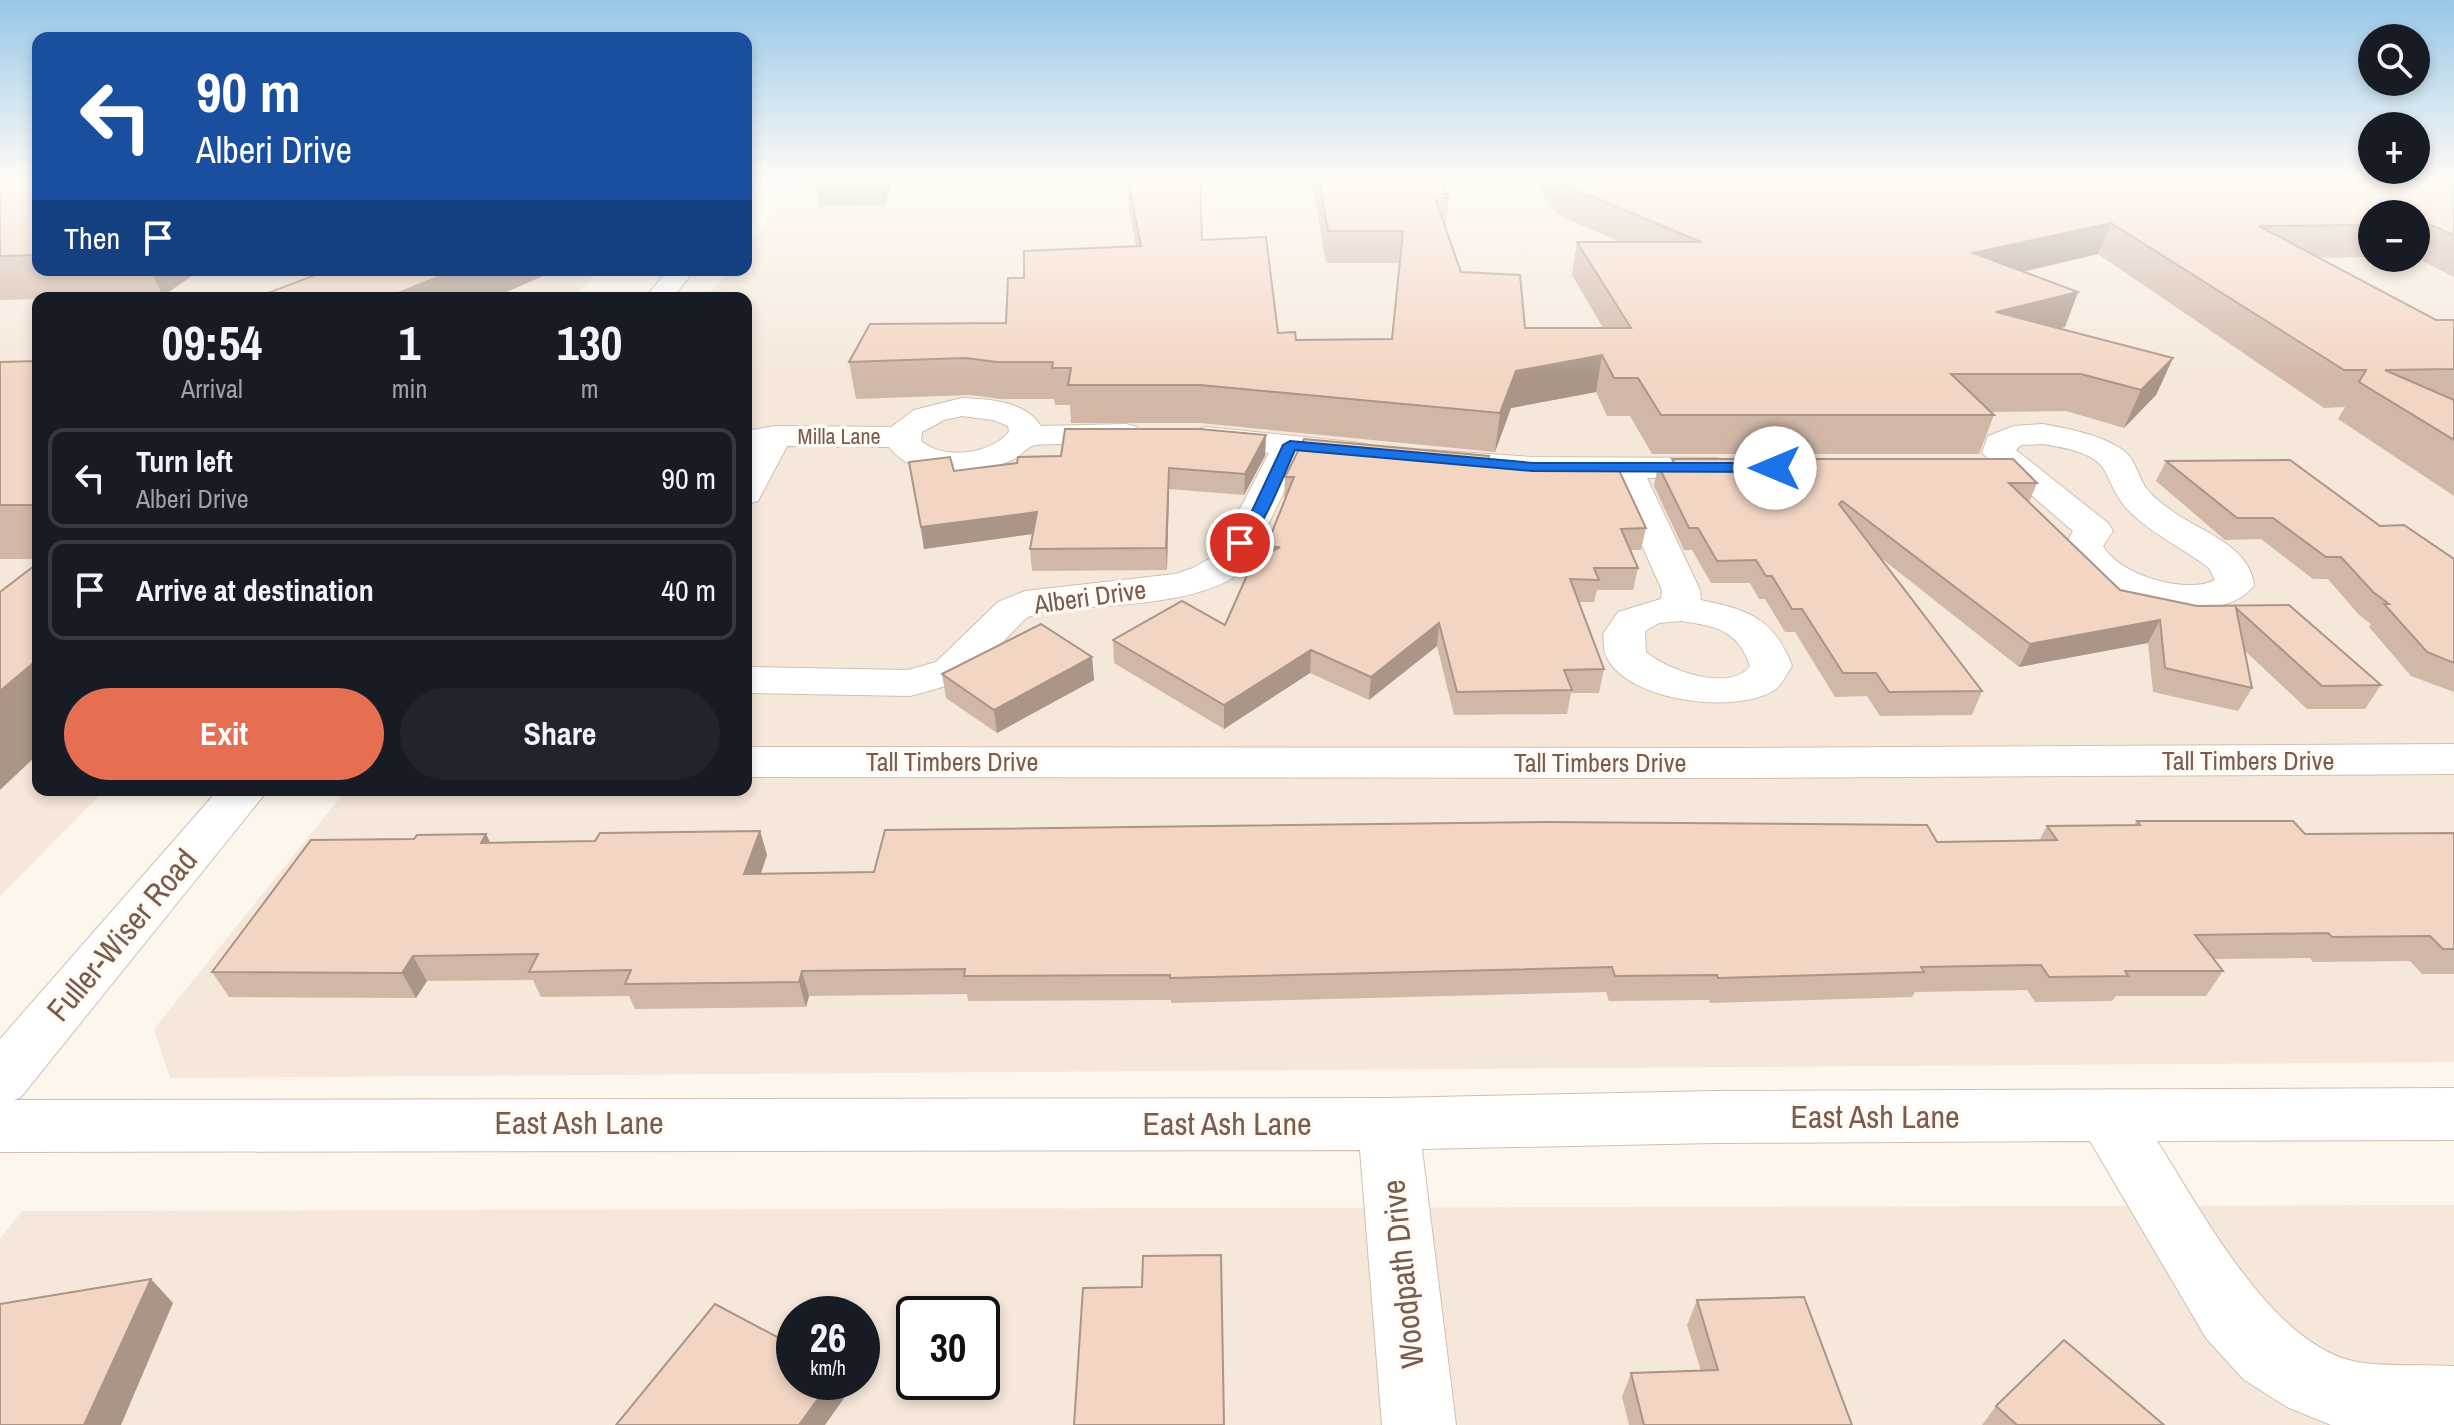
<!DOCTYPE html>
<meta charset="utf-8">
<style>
:root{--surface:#171b24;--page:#20242c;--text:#f1f3f6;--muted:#9ea1a6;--line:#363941;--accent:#e76f51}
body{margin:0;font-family:"Archivo Narrow",sans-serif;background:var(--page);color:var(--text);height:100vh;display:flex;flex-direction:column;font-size:30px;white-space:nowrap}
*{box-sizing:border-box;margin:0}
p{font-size:26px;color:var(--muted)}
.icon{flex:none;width:44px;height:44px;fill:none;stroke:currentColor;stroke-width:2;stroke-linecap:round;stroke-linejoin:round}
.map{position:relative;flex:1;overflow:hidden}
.details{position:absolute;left:32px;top:292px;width:720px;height:504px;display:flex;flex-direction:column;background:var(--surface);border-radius:16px;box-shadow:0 4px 12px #0003}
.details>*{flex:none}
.guide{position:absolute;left:32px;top:32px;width:720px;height:244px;border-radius:16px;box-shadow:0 4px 12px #0003;background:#1a4fa0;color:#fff;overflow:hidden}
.tools{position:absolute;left:2358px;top:24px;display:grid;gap:16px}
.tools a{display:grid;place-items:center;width:72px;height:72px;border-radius:50%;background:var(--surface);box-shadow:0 4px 12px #0003;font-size:40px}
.speed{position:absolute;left:776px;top:1296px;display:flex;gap:16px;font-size:40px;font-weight:700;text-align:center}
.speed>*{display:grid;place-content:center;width:104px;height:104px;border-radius:50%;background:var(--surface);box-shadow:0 4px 12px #0003;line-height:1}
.speed small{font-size:20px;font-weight:400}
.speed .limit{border:4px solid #111;border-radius:12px;background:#fff;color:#111}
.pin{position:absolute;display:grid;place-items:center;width:68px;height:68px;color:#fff;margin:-34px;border:4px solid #fff;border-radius:50%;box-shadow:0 2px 8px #0007}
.me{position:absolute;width:88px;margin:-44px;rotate:270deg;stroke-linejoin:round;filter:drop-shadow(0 0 6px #0008)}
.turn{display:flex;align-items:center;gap:28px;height:168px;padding:0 32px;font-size:36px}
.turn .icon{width:104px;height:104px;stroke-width:2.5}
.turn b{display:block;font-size:56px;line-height:68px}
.then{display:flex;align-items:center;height:76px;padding:0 32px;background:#0003;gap:16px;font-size:30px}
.eta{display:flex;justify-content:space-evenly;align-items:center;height:136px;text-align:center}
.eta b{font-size:48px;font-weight:700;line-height:56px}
.action{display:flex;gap:16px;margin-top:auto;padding:16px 32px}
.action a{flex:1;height:92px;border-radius:48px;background:var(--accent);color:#fff;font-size:32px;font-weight:700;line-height:92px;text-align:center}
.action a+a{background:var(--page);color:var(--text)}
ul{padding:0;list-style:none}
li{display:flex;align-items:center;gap:24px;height:100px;margin:0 16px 12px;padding:0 16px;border:4px solid var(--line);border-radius:16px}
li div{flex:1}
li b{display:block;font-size:30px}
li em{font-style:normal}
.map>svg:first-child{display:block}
.residential{fill:#f5e8da;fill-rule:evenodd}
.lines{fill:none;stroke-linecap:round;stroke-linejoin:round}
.minor-casing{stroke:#d1beb0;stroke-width:2}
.minor{fill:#fff;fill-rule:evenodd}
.wall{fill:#d1b7a8}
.shaded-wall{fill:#aa9588}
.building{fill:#f3d5c3;stroke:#aa9588;stroke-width:2}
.route{fill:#1a73e8;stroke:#114b97;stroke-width:2}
.labels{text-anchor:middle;stroke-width:7;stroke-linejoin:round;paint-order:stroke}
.far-street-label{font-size:22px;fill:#7a5c4d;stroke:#fffaf3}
.street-label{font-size:26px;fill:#7a5c4d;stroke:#fffaf3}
.near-street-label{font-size:32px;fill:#7a5c4d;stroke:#fffaf3}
</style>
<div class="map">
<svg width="2454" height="1425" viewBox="0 0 2454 1425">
<rect width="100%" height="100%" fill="#fdf6ec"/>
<!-- residential -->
<g class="residential">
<polygon points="0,180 38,270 599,270 575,298 38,298 38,790 105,790 0,896"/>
<path d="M800 180H2454V1062L170 1078 154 1029 346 790H746V298H706L729 270H746V248ZM2372 214H2416V258H2372Z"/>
<path d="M2454 1205V1425H0V1239L22 1211ZM794 1314H862V1382H794ZM914 1314H982V1382H914Z"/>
</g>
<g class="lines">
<defs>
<g id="minor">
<polygon points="746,180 769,180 754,198 746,200"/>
<polygon points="668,270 695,270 672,298 645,298"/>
<path d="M962 398C989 399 1025 401 1041 426L1126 424 1137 427 1142 434 1137 441 1126 444C1113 444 1038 443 1032 446 1025 449 1020 457 1012 460 976 476 916 482 889 447L787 446 758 501 746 504V461L752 450 746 451V431L775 426 891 427 914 410ZM962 416 993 420 1008 426 1009 432C989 455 944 460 921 441L922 432 944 420Z"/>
<path d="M2043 424C2069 429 2097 434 2120 448 2135 458 2135 468 2143 483 2149 495 2164 505 2175 513 2203 532 2250 547 2254 585 2226 626 2127 604 2092 580 2080 571 2072 559 2065 546L2073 531 1982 453 1988 436 2014 426ZM2043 444C2061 447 2096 452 2105 471 2113 487 2118 501 2131 513 2154 535 2184 549 2209 568L2215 580C2186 595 2119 575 2103 546L2113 531 2108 523 2016 450 2021 445Z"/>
<path d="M1206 427 1361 443 1373 446 1378 453 1373 460 1361 463 1301 457 1250 562C1219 607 1097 605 1046 610L1026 618 966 680 925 692 910 696 746 693V667L908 670 936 662 998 602 1025 591 1175 574 1193 568 1216 555 1269 453 1195 444 1190 437 1195 430Z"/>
<path d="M1429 450 1533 457 1716 458 1728 461 1733 468 1728 475 1716 478H1647L1700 590 1701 600C1748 610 1774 618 1792 666 1787 674 1781 686 1773 691 1734 714 1630 702 1607 658 1603 651 1604 642 1603 634L1618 612 1661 599 1662 590 1612 478 1533 477 1417 467 1412 460 1417 453ZM1681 621C1716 626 1738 630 1750 666 1730 693 1667 670 1646 652L1645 631 1659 623Z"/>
<polygon points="2454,744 2454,774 1732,778 746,777 746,747 1732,748"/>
<path d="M218 790H268L21 1097 14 1100 1388 1098 1714 1091 2454 1088V1140L2157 1141C2201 1209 2271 1346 2357 1362 2387 1367 2423 1364 2454 1366V1425H2331L2287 1407 2243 1379 2206 1338 2090 1141 1714 1143 1422 1149 1456 1425H1382L1360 1150 0 1152V1039Z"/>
</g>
</defs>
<!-- minor casing -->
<use href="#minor" class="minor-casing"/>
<!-- minor -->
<use href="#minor" class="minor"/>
</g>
<!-- wall -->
<g class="wall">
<polygon points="0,180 38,180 38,270 200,270 163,296 38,298 38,299 0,300"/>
<polygon points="814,180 892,180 885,205 819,207"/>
<polygon points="1128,180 1202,240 1278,333 1296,340 1392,339 1400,263 1326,263 1312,180 1441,180 1449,198 1446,229 1461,272 1525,328 1603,328 1572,275 1577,242 1620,242 1556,214 1534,180 2454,180 2454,277 2416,258 2416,214 2372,214 2372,257 2319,258 2436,320 2454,320 2454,496 2338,419 2345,407 2324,408 2098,254 2023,272 2078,292 2065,327 2059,328 2173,358 2156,395 2124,428 2066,411 1990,412 1994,415 1979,454 1652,454 1630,416 1607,416 1596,392 1511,408 1495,452 1200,423 1071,423 1070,405 1055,405 1054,399 1001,399 970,395 856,399 849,362 1006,323 1024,278 1136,246 1129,210"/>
<polygon points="38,361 38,559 0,559 0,362"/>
<polygon points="1266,435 1265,456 1244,495 1169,489 1167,570 1032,571 1030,549 1033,534 924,549 909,462 954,471 1061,456"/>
<polygon points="1489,456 1487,467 1646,528 1641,550 1631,550 1638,568 1633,590 1597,590 1594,602 1579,602 1604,669 1599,693 1571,693 1567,714 1454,715 1437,646 1369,700 1310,673 1224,729 1114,663 1113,640 1225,625 1263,556 1266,555 1266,547 1286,498 1284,498 1285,477"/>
<polygon points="1672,459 2037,483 2029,502 2120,590 2197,606 2289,605 2381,685 2365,709 2307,709 2244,650 2252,688 2238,711 2153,692 2148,643 2019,667 1881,558 1982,691 1972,715 1880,716 1867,696 1835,697 1795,632 1785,632 1765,599 1759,599 1750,583 1711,583 1692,550 1684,550 1654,486 1658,465 1671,465"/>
<polygon points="2166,461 2380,526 2454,559 2454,692 2411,676 2369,627 2371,624 2359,615 2328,579 2313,579 2261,539 2225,540 2156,481"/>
<polygon points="1092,657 1094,680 997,733 946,698 942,674"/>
<polygon points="2137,821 2305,834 2454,833 2454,974 2422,974 2410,961 2313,962 2310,958 2214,959 2223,971 2206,996 2116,996 2112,1001 2035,1002 2027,990 1915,992 1912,997 1710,1003 1709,1000 1609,1001 1606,992 1171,1003 1171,1000 968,1001 967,994 809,996 806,1007 635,1009 629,996 541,997 533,980 427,981 416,998 229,997 212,972 414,839 486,834 490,842 595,841 760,831 767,855 761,873 874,872 1937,842 2039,841 2047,826 2134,825"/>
<polygon points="1697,1300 1852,1425 1629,1425 1622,1397 1631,1373 1701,1371 1687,1325"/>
<polygon points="1996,1406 2164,1425 1982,1425"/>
</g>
<!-- shaded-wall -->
<g class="shaded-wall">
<polygon points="881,180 892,180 885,205"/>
<polygon points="2111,223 2098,254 1962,286 1973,253"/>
<polygon points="150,270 200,270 163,296"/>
<polygon points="455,270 554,270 552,272 500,295 501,298 386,298"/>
<polygon points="2078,292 2065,327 1983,348 1996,312"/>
<polygon points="746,343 750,360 746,366"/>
<polygon points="1602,355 1596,392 1511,408 1495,452 1500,413 1516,371"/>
<polygon points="2173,358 2156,395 2124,428 2141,390"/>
<polygon points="1266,435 1265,456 1244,495 1245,474"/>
<polygon points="1169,468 1169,489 1167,570 1166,548"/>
<polygon points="1037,512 1039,533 924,549 921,527"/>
<polygon points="2160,620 2148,643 2019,667 2030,644"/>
<polygon points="1439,623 1437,646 1369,700 1371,677"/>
<polygon points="1311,650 1310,673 1224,729 1224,705"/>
<polygon points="1092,657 1094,680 997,733 994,710"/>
<polygon points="38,659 38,754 0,790 0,691"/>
<polygon points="760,831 767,855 752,899 744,874"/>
<polygon points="486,834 497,859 481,843"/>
<polygon points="413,956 427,981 416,998 402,973"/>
<polygon points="802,971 809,996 806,1007 799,982"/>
<polygon points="151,1279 173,1303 121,1425 84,1425"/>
<polygon points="830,1382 842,1382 847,1394 825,1425 799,1425"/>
</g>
<!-- building -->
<g class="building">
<polygon points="0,180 38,180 38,255 0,256"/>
<polygon points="1128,180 1200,180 1202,240 1266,237 1278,333 1295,332 1296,340 1392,339 1403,231 1328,231 1319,180 1441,180 1449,198 1435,198 1461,272 1520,275 1525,328 1631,328 1577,242 1701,242 1560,183 1558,180 2454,180 2454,235 2431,225 2416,225 2416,214 2372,214 2372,225 2259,226 2436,320 2454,320 2454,369 2385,370 2454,400 2454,440 2359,382 2366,370 2344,370 2111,223 1973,253 2078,292 1996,312 2173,358 2141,390 2081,374 1951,374 1994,415 1661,415 1638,378 1614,378 1602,355 1516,371 1500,413 1200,385 1068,385 1071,368 1052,368 1053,362 997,362 965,358 849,362 870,324 1006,323 1008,278 1024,278 1024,251 1141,246"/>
<polygon points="329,270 455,270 386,298 254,298"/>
<polygon points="38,361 38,505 0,505 0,362"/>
<polygon points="1065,429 1200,429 1266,435 1245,474 1169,468 1166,548 1030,549 1037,512 921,527 909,462 950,457 954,471 1017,463 1018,457 1061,456"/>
<polygon points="1304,439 1489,456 1485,467 1617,466 1646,528 1621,529 1638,568 1594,568 1599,580 1570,579 1604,669 1564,670 1572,690 1457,692 1439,623 1371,677 1311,650 1224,705 1113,640 1182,601 1225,625 1256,555 1263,556 1280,547 1266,547 1294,477 1285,477"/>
<polygon points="1672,459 2013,459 2037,483 2009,483 2120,590 2197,606 2289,605 2381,685 2322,686 2236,608 2252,688 2165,668 2160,620 2030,644 1842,501 1839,504 1982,691 1889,692 1876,673 1843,673 1802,609 1792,609 1772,576 1766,576 1756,560 1717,561 1698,528 1689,528 1658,465 1676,465"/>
<polygon points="2290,460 2380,526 2404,525 2454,559 2454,663 2427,652 2384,604 2389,604 2373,592 2341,557 2326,557 2273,518 2237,518 2166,461"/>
<polygon points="38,563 38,659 0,691 0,592"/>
<polygon points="1041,624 1092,657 994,710 942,674"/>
<polygon points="2137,821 2293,821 2305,834 2454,833 2454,949 2443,949 2430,936 2332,937 2328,933 2195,935 2223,971 2125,971 2128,976 2049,977 2041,965 1921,967 1924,972 1718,978 1717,975 1615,976 1612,967 1170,978 1170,975 964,976 965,969 802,971 799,982 625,984 631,970 529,972 538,954 413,956 402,973 212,972 311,840 414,839 417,835 486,834 481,843 595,841 600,833 760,831 744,874 874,872 885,830 1546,822 1927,825 1937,842 2057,840 2047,826 2140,825"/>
<polygon points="1221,1255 1224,1425 1074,1425 1083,1288 1142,1287 1143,1256"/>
<polygon points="151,1279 84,1425 0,1425 0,1304"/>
<polygon points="1804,1297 1852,1425 1644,1425 1631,1373 1718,1370 1697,1300"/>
<polygon points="715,1304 794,1346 794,1382 830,1382 799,1425 616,1425"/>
<polygon points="2064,1340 2164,1425 2017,1425 1996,1406"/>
</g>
<!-- sky -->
<linearGradient id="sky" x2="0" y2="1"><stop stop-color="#97c7e8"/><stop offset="0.47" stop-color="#fefbf6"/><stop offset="1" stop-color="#fefbf6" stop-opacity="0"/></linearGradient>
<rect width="2454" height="379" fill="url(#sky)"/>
<!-- route -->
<path class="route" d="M1290 441 1533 463H1775L1782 468 1775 472 1533 471 1295 450C1285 471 1260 540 1240 547L1234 546 1232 543 1250 515 1283 445Z"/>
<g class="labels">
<!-- far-street labels -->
<g class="far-street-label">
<text x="839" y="444">Milla Lane</text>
</g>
<!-- street labels -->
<g class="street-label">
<text transform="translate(1090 597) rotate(-8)" y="9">Alberi Drive</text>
<text x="2248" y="770">Tall Timbers Drive</text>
<text x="952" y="771">Tall Timbers Drive</text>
<text x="1600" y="772">Tall Timbers Drive</text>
</g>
<!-- near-street labels -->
<g class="near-street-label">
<text transform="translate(122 935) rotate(-50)" y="11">Fuller-Wiser Road</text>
<text x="1875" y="1128">East Ash Lane</text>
<text x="579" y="1134">East Ash Lane</text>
<text x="1227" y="1135">East Ash Lane</text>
<text transform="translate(1403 1274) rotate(-96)" y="11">Woodpath Drive</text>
</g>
</g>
</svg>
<div class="tools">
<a><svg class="icon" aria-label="search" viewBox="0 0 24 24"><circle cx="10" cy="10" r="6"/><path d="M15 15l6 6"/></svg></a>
<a>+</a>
<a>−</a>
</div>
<div class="speed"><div>26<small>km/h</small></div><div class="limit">30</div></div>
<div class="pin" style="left:1240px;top:543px;background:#d93025"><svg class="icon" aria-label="arrive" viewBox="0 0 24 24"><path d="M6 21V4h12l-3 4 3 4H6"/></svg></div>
<svg class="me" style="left:1775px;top:468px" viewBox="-20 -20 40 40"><circle r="19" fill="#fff"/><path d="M0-13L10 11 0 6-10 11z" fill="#1a73e8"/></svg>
<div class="guide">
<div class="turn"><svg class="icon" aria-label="left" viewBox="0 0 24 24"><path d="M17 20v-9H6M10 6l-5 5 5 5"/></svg><div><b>90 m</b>Alberi Drive</div></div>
<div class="then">Then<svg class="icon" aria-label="arrive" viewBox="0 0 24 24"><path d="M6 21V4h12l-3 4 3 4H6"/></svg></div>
</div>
<section class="details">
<div class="eta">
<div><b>09:54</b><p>Arrival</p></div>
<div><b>1</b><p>min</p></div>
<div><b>130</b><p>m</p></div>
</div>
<ul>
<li><svg class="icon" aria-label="left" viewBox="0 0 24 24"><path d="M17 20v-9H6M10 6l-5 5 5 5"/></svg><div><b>Turn left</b><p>Alberi Drive</p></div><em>90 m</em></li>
<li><svg class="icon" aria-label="arrive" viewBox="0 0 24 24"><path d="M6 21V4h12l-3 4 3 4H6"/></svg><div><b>Arrive at destination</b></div><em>40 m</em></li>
</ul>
<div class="action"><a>Exit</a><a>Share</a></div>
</section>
</div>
